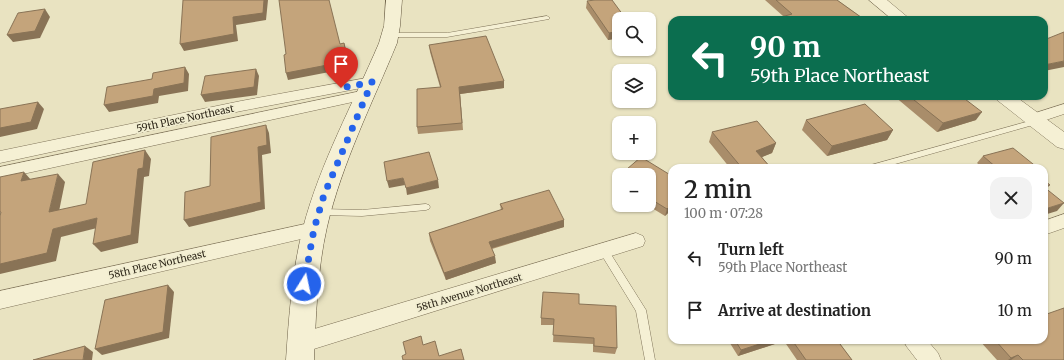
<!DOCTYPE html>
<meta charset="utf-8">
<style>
:root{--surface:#fff;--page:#f2f2f2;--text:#222;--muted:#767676}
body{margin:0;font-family:Merriweather,serif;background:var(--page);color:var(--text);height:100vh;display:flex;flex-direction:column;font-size:15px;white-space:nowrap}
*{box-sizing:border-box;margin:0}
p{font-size:13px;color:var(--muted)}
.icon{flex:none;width:22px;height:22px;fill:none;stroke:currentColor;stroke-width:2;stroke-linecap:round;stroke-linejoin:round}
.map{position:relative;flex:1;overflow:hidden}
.panel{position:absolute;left:668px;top:164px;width:380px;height:180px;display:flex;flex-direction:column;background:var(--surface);border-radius:12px;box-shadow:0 1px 3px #0004}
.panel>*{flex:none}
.guide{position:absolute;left:668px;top:16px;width:380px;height:84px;border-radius:12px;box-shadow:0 1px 3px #0004;background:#0b6e4f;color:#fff;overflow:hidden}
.buttons{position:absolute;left:612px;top:12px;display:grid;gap:8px}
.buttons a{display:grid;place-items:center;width:44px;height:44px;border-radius:8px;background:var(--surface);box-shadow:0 1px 3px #0004;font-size:20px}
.pin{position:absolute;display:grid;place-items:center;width:34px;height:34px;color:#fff;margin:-41px -17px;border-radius:50% 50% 50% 0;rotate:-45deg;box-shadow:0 0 4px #0007}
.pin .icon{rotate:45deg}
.me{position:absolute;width:44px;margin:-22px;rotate:10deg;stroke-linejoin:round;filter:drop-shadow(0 0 3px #0008)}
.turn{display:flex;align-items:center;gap:14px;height:84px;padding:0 16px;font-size:18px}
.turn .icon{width:52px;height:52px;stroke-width:2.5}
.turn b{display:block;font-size:28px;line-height:34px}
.round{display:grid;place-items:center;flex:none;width:42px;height:42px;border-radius:12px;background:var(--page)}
.headline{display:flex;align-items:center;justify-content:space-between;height:68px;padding:0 16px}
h1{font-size:24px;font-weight:600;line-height:30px}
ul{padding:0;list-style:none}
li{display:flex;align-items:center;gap:12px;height:52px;padding:0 16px}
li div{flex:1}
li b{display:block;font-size:15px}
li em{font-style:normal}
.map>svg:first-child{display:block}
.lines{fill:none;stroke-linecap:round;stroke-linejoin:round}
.service-casing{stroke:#81755b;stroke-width:1}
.minor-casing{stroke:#81755b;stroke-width:1}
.tertiary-casing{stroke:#81755b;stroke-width:1}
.secondary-casing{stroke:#63563e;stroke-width:1}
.service{fill:#f5f0d4;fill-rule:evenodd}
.minor{fill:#f5f0d4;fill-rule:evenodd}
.tertiary{fill:#f5f0d4;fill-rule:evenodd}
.secondary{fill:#f5f0d4;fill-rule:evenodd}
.wall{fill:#a98d6a}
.shaded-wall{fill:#897356}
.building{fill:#c4a47b;stroke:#897356}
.route{stroke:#2563eb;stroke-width:7;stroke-dasharray:0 12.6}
.labels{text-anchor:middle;stroke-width:3.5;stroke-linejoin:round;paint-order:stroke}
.street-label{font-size:10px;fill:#322b1d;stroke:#f1edd0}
</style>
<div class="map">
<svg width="1064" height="360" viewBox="0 0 1064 360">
<rect width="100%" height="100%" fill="#e9e3c1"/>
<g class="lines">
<defs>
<g id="service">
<polygon points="547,16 550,18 549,19 447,37 390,37 387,35 390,33 447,33"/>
<polygon points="1037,119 1040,119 1041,121 1040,123 881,168 867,168 871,165"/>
<polygon points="426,204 429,205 430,207 429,209 426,210 362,216 321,215 318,214 317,212 318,210 321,209 362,210"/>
<polygon points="604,247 607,248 646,310 655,360 645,360 636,311 601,254 600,251 601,248"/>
</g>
<g id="minor">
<polygon points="372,77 377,79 379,82 377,85 241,111 0,163 0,151 241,101"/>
<polygon points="366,90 371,92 373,95 371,98 0,179 0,167"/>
<polygon points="1064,104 1064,114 1034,124 1029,123 1026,119 1029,115"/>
<polygon points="1064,214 1064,228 1044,235 1044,221"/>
<polygon points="314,222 320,224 323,229 320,234 314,236 0,309 0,291"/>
<polygon points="636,233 643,236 645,241 643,246 301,353 294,350 290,343 294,336 301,333"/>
<polygon points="903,340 927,340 938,353 941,360 917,360 907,347"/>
</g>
<g id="tertiary">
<polygon points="869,0 887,0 911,20 893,20"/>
<polygon points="994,96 1015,96 1064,132 1064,149 1057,147 997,100"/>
</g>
<path id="secondary" d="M386 0H402L400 26 397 43C372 104 342 163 327 227 317 271 316 316 314 360H286C289 316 292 271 303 228 320 163 353 104 379 43L384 26Z"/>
</defs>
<!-- service casing -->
<use href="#service" class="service-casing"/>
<!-- minor casing -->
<use href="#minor" class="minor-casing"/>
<!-- tertiary casing -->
<use href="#tertiary" class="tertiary-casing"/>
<!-- secondary casing -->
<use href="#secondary" class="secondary-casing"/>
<!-- service -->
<use href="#service" class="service"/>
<!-- minor -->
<use href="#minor" class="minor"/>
<!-- tertiary -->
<use href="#tertiary" class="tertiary"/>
<!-- secondary -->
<use href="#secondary" class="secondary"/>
</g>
<!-- wall -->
<g class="wall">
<polygon points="765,0 837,0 865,20 773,20 774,19 783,16"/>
<polygon points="587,1 619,19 619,38 608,40 586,8"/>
<polygon points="429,45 504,81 504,88 460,94 463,130 418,134 417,127 440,87 430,52"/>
<polygon points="894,96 961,96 976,120 937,132"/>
<polygon points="806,120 893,130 887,140 827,156 802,130"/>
<polygon points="712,132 776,143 772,153 762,157 771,168 730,168 709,142"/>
<polygon points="983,156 1038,168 983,168 977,163"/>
<polygon points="649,175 672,176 672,209 665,216 647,205 649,205"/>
<polygon points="619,176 619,187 616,185 617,178"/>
<polygon points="500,204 564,220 564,227 492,249 496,263 446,280 430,241 429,233 501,210"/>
<polygon points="579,304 617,348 615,354 593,352 593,344 553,342 554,325 541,325 541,318"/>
<polygon points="728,340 837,340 852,360 797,360 784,341 738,356"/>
<polygon points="979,340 1044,340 1064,360 997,360"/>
</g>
<!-- shaded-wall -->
<g class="shaded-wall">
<polygon points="264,0 268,0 266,20 236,25 238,41 184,51 180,44 233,17"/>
<polygon points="45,9 50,17 40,38 13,42 7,35"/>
<polygon points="619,31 619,38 608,40 609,33"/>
<polygon points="344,43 350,68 288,80 286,73"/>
<polygon points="1064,61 1064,67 1044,71 1044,65"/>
<polygon points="185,67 189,74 188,91 159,96 158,103 109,112 104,105 154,89"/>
<polygon points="256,69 259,76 257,95 205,102 201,95"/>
<polygon points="504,81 504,88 460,94 463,130 459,87"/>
<polygon points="38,102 44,109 37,129 0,137 0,128"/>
<polygon points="982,112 976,120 937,132 943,123"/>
<polygon points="266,125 269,133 271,153 262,155 265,209 189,227 184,220 258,147"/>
<polygon points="893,130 887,140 827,156 832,146"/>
<polygon points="776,143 772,153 752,161 756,151"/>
<polygon points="145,150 151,159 149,176 144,177 138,243 101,252 93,244 138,169"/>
<polygon points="24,172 32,181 21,181"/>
<polygon points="58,174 65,182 57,221 49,212"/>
<polygon points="403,178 405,185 389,188 387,181"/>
<polygon points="438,180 439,188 407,195 406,188"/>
<polygon points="1050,185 1044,191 1044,186"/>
<polygon points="1064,203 1057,211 1044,215 1044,211 1045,209"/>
<polygon points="672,204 672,209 665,216 667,209"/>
<polygon points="97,218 105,226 61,237 56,261 0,274 0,264 53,229"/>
<polygon points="564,220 564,227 489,249 489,242"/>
<polygon points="495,256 496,263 446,280 444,273"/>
<polygon points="168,285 174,292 169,338 102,355 95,349"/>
<polygon points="772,340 785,340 784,341 738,356 741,350"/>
<polygon points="85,346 93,352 92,360 83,360"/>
<polygon points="1018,355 1011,360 1008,360 1011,358"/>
</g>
<!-- building -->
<g class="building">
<polygon points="183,0 264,0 263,13 233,17 234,34 180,44"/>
<polygon points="279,0 329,0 340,44 344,43 348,61 286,73 284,55 286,54"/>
<polygon points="595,0 612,0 626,19 619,19 619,31 609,33 587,1"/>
<polygon points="776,0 837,0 865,20 775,20 774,19 792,14"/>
<polygon points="45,9 35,31 7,35 18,13"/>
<polygon points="1064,32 1064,61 1044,65 1044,40"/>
<polygon points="486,36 504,81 459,87 462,123 417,127 417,89 441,87 429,45"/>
<polygon points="185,67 184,83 154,89 153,96 104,105 107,87 152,79 153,73"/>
<polygon points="256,69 254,87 201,95 205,76"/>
<polygon points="909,96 961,96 982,112 943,123"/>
<polygon points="38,102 31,122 0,128 0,109"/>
<polygon points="865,104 893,130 832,146 806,120"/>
<polygon points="757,121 776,143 756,151 771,168 742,168 712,132"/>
<polygon points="266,125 267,145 258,147 261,202 184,220 185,192 210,186 211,137"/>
<polygon points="1013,148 1038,168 997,168 983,156"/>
<polygon points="145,150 143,168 138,169 131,235 93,244 97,218 53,229 47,253 0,264 0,216 1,212 0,212 0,177 24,172 21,181 58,174 49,212 86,204 93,162"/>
<polygon points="429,152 438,180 406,188 403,178 387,181 384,162"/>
<polygon points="641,157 672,176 672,204 667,209 649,198 649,175 620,175"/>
<polygon points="1044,180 1050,185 1044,186"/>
<polygon points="1044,187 1064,203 1045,209 1044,208"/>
<polygon points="549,190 564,220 489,242 495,256 444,273 429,233 503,209 500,204"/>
<polygon points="168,285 163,332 95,349 105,300"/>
<polygon points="543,292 579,294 579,304 616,306 617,348 594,346 594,338 553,335 554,319 541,318"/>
<polygon points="1064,308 1064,360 1023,360 1018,355 1011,358 995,340 1044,340 1044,315"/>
<polygon points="421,336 423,345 435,341 439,356 461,349 464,360 403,360 402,356 406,354 403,342"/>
<polygon points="735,340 772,340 741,350"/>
<polygon points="792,340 837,340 852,360 806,360"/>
<polygon points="85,346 83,360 33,360"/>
</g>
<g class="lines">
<!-- route -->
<polyline class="route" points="304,284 314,229 324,195 372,82 341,88"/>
</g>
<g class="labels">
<!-- street labels -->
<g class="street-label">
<text transform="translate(185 118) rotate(-12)" y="4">59th Place Northeast</text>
<text transform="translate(157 264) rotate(-13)" y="4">58th Place Northeast</text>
<text transform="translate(469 292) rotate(-17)" y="4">58th Avenue Northeast</text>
</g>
</g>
</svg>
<div class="buttons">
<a><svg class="icon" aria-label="search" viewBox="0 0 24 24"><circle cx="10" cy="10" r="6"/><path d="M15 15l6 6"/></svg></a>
<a><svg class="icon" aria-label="layers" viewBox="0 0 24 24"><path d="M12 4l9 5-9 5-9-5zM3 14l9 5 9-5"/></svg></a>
<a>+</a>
<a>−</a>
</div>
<div class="pin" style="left:341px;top:88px;background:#d93025"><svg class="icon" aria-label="arrive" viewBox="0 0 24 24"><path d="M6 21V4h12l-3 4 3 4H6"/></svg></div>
<svg class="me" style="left:304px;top:284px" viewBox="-20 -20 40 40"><circle r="17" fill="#2563eb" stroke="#fff" stroke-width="3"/><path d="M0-11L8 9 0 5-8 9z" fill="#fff"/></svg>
<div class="guide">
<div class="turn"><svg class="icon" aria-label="left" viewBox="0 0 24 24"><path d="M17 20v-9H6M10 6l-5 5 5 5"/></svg><div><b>90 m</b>59th Place Northeast</div></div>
</div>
<section class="panel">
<div class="headline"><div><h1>2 min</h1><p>100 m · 07:28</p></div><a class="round"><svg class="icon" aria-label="close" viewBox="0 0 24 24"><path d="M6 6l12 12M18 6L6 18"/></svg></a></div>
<ul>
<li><svg class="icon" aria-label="left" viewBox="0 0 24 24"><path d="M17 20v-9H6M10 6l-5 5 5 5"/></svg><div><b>Turn left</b><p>59th Place Northeast</p></div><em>90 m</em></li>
<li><svg class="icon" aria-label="arrive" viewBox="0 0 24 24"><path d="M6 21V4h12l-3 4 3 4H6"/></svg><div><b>Arrive at destination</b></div><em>10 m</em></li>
</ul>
</section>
</div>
